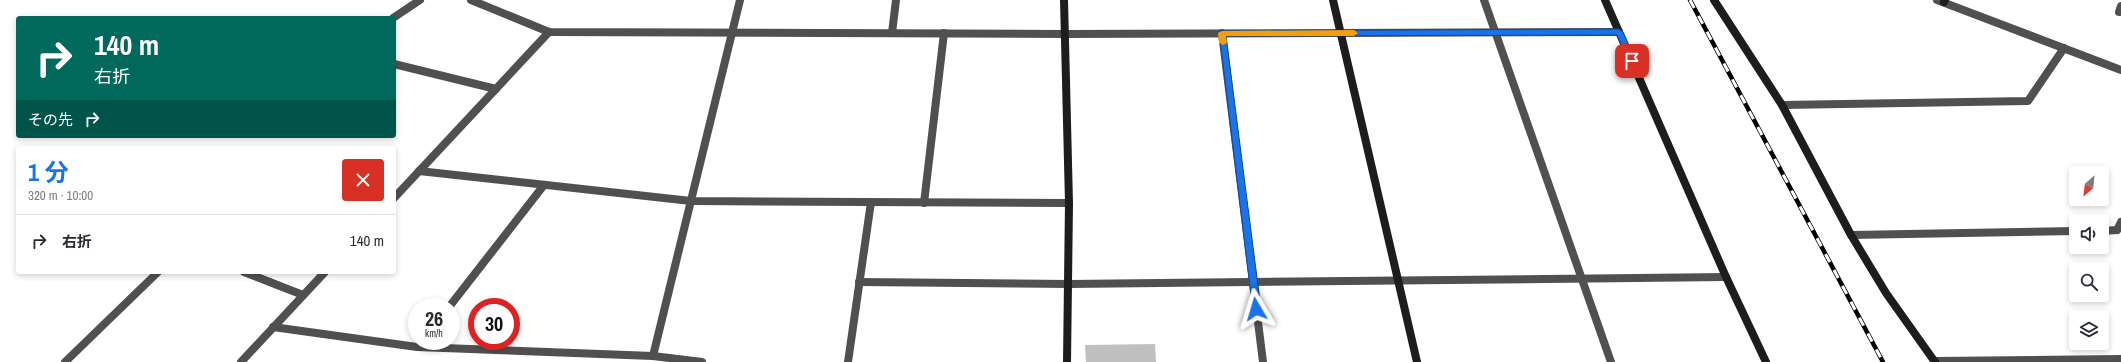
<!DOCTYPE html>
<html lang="ja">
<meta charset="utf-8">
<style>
:root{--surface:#fff;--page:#f2f2f3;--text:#2b2b33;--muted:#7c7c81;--line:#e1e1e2;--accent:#1a73e8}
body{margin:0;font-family:"Archivo Narrow","Noto Sans JP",sans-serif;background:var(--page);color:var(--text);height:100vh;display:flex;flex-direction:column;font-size:15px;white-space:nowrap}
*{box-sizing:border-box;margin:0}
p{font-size:13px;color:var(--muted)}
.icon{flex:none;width:22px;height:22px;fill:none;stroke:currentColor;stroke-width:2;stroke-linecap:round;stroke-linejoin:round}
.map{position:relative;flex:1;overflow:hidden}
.sheet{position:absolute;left:16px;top:146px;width:380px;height:128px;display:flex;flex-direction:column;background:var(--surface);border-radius:4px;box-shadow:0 2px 6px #0003}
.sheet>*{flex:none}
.hud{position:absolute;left:16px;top:16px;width:380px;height:122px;border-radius:4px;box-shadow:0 2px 6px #0003;background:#00695c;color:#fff;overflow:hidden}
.needle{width:26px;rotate:208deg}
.tools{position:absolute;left:2069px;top:166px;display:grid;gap:8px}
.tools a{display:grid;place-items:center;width:40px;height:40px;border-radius:4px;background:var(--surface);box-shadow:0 2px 6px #0003;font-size:20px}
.speed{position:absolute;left:408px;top:298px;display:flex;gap:8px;font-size:20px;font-weight:700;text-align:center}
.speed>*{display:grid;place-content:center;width:52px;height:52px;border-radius:50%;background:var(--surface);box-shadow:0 2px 6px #0003;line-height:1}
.speed small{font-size:10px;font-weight:400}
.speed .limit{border:6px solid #d22;background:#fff;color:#111}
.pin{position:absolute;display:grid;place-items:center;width:34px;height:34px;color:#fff;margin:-17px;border-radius:8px;box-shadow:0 2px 6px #0006}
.me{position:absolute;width:44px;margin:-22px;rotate:353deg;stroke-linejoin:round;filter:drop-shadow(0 0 3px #0008)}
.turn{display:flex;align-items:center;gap:14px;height:84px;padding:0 12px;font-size:18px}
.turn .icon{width:52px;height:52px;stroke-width:2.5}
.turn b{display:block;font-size:28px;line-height:34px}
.then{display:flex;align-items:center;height:38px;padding:0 12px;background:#0003;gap:8px;font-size:15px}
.round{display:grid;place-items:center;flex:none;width:42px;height:42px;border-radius:4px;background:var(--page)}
.overview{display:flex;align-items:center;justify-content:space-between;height:68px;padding:0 12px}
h1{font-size:24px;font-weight:700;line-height:30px;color:var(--accent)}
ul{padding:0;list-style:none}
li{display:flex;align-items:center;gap:12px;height:52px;padding:0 12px;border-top:1px solid var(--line)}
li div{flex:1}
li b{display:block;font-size:15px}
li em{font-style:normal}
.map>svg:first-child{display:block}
.building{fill:#c0c0c0}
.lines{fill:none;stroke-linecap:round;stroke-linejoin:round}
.street{stroke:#505050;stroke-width:8}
.secondary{stroke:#1d1d1d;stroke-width:8}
.rail-casing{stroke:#000;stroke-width:4.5}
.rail{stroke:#fff;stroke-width:3;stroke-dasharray:9;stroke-linecap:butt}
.route{fill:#1a73e8;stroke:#114b97}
.slow{fill:#f59e0b}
</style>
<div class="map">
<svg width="2121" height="362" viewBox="0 0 2121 362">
<rect width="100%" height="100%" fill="#fff"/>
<!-- building -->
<polygon class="building" points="1155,344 1156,362 1086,362 1085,345"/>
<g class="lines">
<!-- street -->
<g class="street">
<polyline points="471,0 549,32 1066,34 1619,32"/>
<polyline points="1484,0 1611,362"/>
<polyline points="1937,0 2121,70"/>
<polyline points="2119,12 2121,6"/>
<polyline points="393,18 420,0"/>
<polyline points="892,33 896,0"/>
<polyline points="1222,33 1263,362"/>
<polyline points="394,64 496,89"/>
<polyline points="1782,105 2028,101 2064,48"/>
<polyline points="419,171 691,201 1069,203"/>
<polyline points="394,198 549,32"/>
<polyline points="924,203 944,33"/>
<polyline points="2117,230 2121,222"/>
<polyline points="2102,231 2117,230"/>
<polyline points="1851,235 2076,231"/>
<polyline points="244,272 303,295"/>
<polyline points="859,282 1069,284 1726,277"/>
<polyline points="449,307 544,185"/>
<polyline points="273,327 417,347 653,356 702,362"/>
<polyline points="653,356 740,0"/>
<polyline points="1935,361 2121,359"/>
<polyline points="65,362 158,272"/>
<polyline points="241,362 325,272"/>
<polyline points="848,362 871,202"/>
</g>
<!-- secondary -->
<g class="secondary">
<polyline points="1064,0 1069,203 1067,362"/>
<polyline points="1333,0 1417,362"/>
<polyline points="1605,0 1726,277 1766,362"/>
<polyline points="1714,0 1782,105 1851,235 1886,293 1935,362"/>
<polyline points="1944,2 1945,0"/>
</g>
<defs>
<polyline id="rail" points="1690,0 1883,362"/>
</defs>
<!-- rail casing -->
<use href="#rail" class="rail-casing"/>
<!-- rail -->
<use href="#rail" class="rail"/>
</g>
<!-- route -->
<polygon class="route" points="1619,29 1623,32 1636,61 1635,63 1629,63 1617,35 1226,36 1261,309 1260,312 1253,312 1219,31"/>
<!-- slow -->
<polygon class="slow" points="1354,30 1358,33 1354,36 1226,36 1227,43 1223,45 1219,43 1218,33 1222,31"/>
</svg>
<div class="tools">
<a><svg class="needle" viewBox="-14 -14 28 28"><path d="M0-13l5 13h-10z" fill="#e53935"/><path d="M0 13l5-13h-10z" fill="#7c7c81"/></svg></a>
<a><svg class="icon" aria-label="sound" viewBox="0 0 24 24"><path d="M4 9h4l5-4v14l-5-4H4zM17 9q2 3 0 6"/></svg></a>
<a><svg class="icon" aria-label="search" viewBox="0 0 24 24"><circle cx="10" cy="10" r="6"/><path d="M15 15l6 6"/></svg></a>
<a><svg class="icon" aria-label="layers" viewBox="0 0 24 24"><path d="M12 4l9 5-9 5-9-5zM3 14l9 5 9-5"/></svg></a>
</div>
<div class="speed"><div>26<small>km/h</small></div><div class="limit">30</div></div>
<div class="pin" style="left:1632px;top:61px;background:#d93025"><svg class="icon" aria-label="arrive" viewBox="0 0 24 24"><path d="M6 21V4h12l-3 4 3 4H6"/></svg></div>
<svg class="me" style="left:1256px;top:309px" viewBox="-20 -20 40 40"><path d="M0-17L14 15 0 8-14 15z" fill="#1a73e8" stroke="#fff" stroke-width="4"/></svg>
<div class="hud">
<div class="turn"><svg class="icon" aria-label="right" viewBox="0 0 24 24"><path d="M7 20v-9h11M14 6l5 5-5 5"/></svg><div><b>140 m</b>右折</div></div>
<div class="then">その先<svg class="icon" aria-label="right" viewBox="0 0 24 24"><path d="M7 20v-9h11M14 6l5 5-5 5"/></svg></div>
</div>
<section class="sheet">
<div class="overview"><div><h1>1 分</h1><p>320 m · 10:00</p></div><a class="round" style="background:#d93025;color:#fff"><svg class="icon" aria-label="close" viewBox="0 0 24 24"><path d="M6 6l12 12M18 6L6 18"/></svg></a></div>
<ul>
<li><svg class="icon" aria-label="right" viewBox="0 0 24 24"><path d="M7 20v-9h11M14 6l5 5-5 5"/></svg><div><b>右折</b></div><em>140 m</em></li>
</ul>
</section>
</div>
